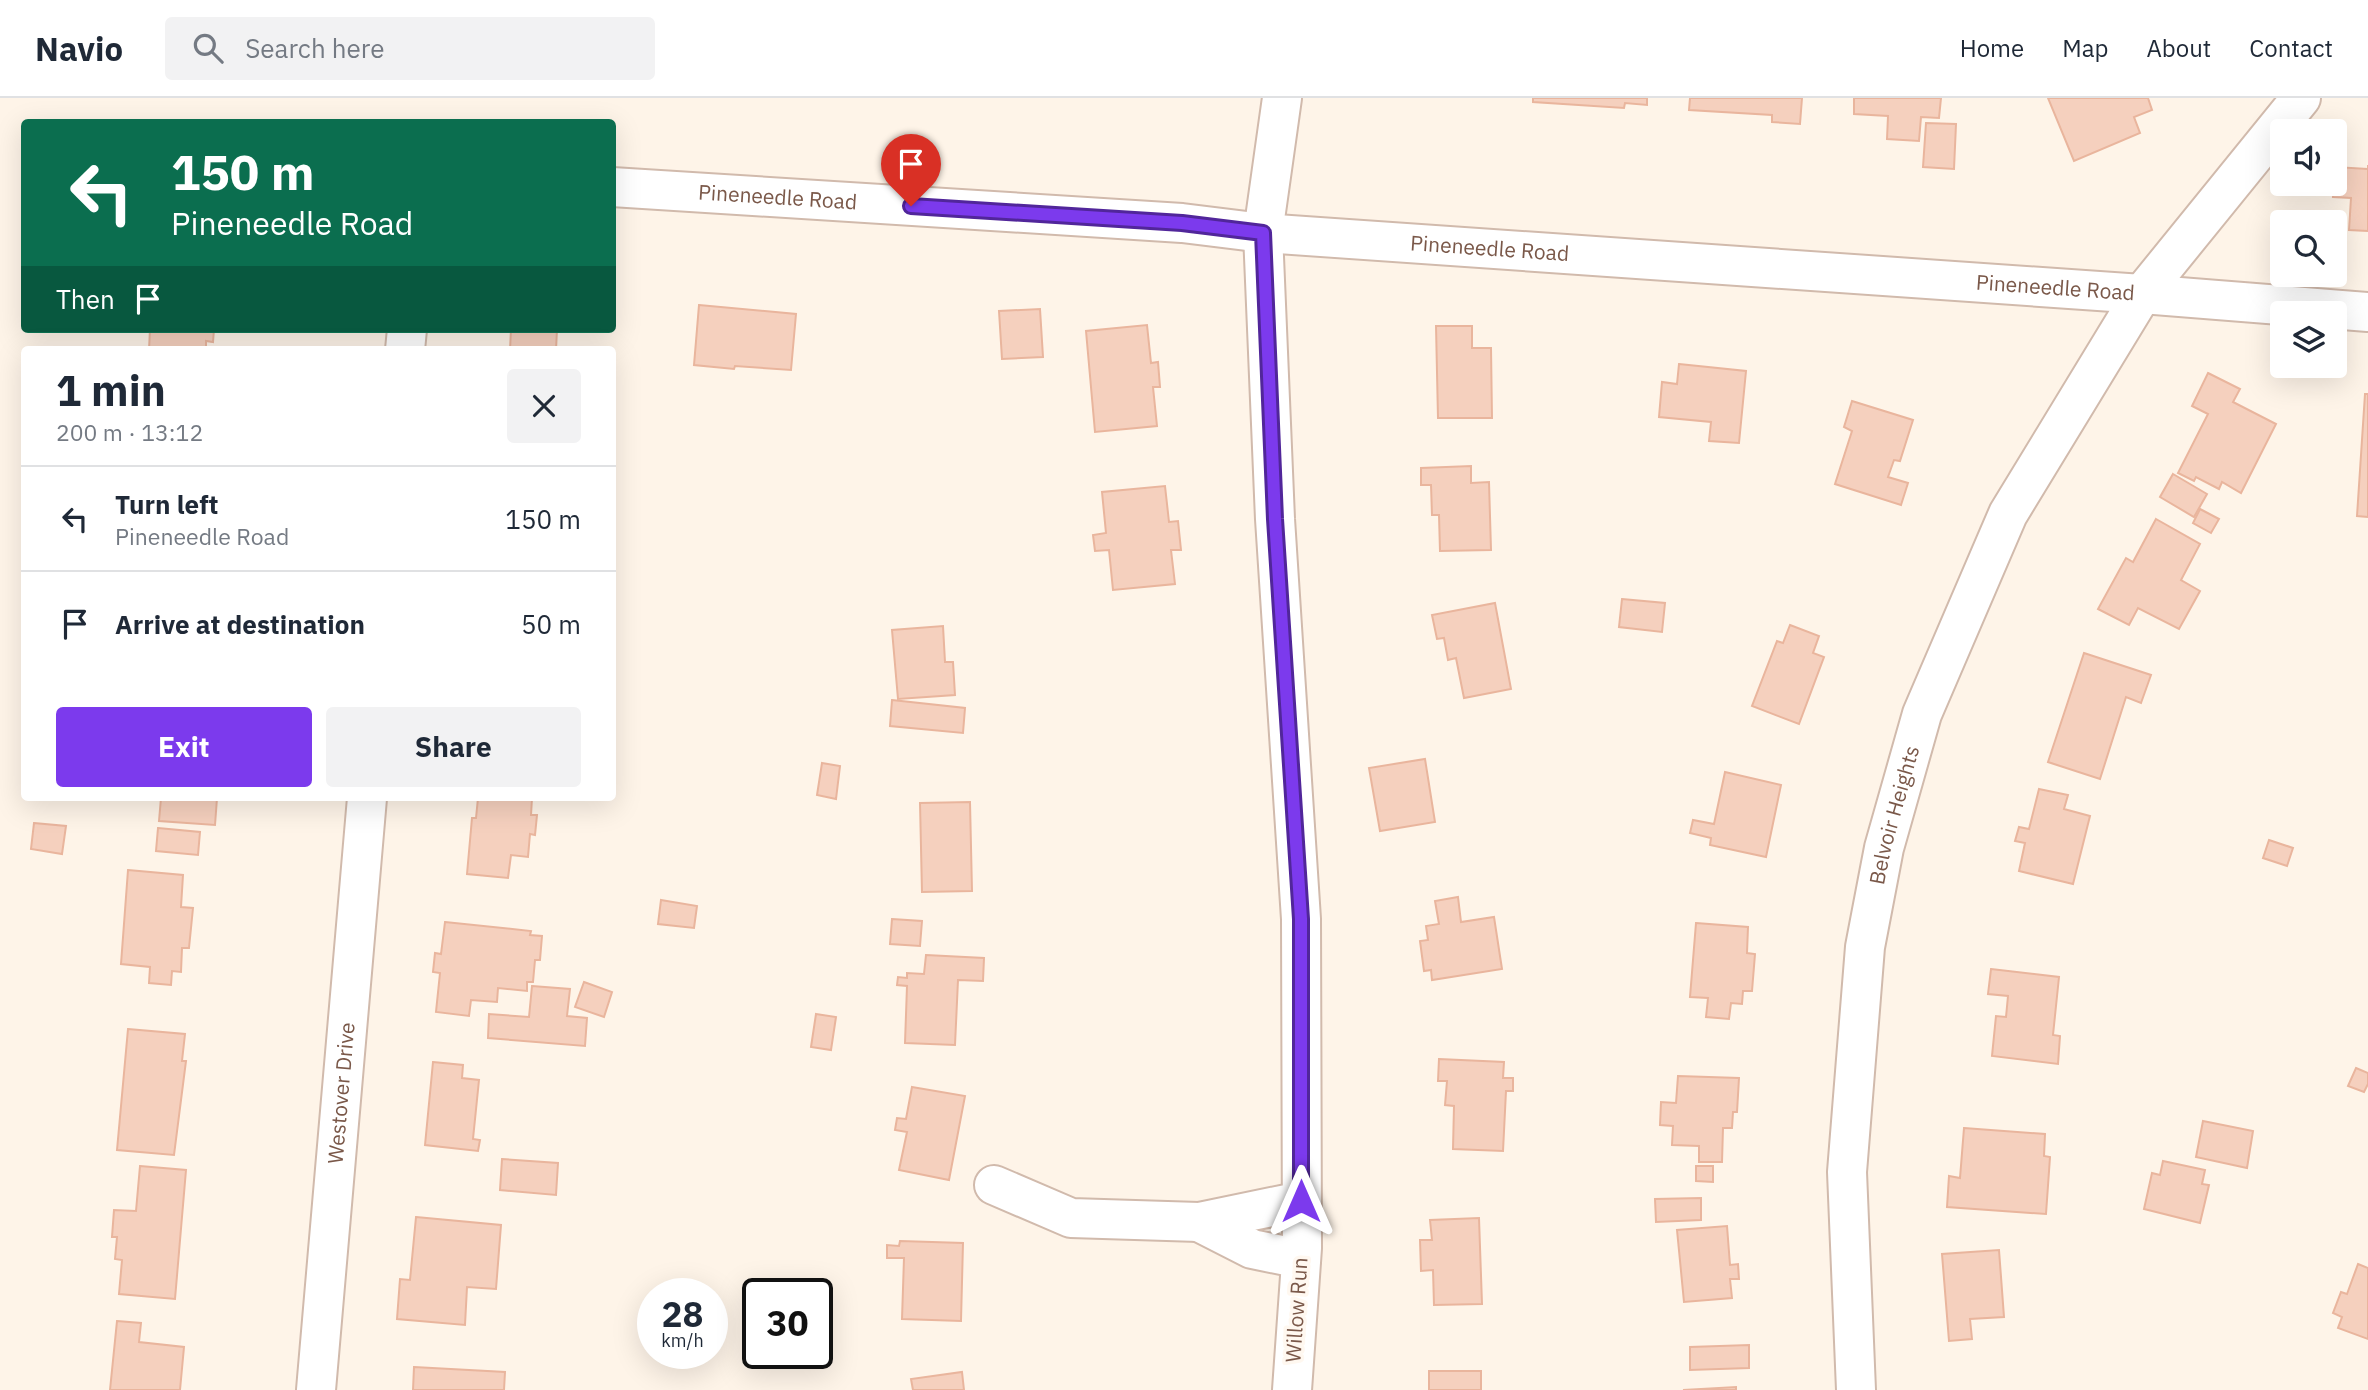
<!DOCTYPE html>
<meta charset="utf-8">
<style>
:root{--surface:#fff;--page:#f2f2f3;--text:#1f2937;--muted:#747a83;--line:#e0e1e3;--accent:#7c3aed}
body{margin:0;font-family:"IBM Plex Sans",sans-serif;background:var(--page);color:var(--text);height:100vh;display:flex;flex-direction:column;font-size:26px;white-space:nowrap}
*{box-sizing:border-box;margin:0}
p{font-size:23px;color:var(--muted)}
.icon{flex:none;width:38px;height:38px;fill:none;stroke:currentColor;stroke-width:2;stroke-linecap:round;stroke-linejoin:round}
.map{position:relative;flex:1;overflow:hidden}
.drawer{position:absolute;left:21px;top:248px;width:595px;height:455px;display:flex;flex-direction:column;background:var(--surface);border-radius:7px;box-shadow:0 7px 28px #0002}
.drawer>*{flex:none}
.hud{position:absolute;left:21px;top:21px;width:595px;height:214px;border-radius:7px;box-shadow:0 7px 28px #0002;background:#0b6e4f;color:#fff;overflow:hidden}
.buttons{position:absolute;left:2270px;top:21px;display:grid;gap:14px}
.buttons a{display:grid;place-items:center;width:77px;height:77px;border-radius:7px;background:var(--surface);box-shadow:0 7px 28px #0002;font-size:35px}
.speed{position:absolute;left:637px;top:1180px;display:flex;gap:14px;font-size:35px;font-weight:700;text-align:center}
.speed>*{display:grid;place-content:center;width:91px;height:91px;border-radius:50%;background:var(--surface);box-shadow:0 7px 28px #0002;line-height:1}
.speed small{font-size:18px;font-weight:400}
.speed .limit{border:4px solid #111;border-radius:10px;background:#fff;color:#111}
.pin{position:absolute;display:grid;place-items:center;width:60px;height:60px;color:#fff;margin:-72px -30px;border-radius:50% 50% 50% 0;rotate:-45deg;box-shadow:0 0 7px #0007}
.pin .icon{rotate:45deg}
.me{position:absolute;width:77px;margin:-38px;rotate:0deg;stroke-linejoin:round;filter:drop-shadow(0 0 5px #0008)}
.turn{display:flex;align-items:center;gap:24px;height:147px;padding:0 35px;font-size:32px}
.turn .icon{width:91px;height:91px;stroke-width:2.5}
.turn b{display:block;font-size:49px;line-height:60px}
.then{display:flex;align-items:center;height:66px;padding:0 35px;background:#0003;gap:14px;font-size:26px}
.round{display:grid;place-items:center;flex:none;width:74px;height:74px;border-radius:7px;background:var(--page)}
.summary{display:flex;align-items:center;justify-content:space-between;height:119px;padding:0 35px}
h1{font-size:42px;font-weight:700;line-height:52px}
.primary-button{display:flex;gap:14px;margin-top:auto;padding:14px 35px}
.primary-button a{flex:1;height:80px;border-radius:7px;background:var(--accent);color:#fff;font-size:28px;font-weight:700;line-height:80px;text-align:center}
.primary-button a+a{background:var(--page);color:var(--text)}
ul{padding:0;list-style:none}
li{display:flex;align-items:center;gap:21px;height:105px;padding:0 35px;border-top:2px solid var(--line)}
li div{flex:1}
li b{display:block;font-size:26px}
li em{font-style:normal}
header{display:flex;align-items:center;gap:42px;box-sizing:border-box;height:98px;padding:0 35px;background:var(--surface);border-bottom:2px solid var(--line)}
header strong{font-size:33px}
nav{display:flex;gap:38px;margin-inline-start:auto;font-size:24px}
.search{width:490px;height:63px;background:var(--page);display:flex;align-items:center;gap:18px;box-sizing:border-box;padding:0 24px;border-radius:7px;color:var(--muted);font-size:26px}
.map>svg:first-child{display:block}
.building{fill:#f5d0be;stroke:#e9b59d;stroke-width:2}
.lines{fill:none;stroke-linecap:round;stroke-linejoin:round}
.minor-casing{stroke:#d1baac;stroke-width:42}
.minor{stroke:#fff;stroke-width:38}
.route-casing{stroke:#51269a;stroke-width:18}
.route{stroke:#7c3aed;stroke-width:12}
.labels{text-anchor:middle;stroke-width:7;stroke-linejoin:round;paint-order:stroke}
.street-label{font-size:21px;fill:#7a5849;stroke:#fff8f0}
</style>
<header>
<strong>Navio</strong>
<div class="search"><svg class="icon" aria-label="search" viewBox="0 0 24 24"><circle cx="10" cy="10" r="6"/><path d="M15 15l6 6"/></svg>Search here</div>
<nav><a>Home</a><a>Map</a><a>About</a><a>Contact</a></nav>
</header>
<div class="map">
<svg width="2368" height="1292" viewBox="0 0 2368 1292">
<rect width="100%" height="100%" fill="#fef4e8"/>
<!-- building -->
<g class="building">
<polygon points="1533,0 1647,0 1647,7 1625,5 1624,10 1533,4"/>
<polygon points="1690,0 1802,0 1800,26 1772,24 1772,17 1689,12"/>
<polygon points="1854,0 1941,0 1939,20 1921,19 1919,43 1887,41 1888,18 1854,16"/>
<polygon points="2048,0 2148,0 2152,12 2134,19 2140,35 2074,63"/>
<polygon points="1926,25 1956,26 1954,71 1923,69"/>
<polygon points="2368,67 2368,133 2349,132 2351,100 2333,99 2335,69 2368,71"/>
<polygon points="699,207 796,216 791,272 735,268 734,271 694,267"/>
<polygon points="1040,211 1043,259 1002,261 999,213"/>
<polygon points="1147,227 1151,265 1158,264 1160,289 1153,289 1157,328 1095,334 1086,233"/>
<polygon points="1436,228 1472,228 1472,250 1491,250 1492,320 1438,320"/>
<polygon points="150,231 214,231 213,244 206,243 206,252 149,252"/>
<polygon points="511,231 557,231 556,252 510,252"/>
<polygon points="1679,266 1746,273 1739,345 1709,343 1711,324 1659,319 1662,284 1677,286"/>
<polygon points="2208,275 2240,291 2233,304 2276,326 2241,395 2222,384 2219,391 2196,379 2194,383 2178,375 2208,316 2192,308"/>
<polygon points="2365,296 2368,296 2368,419 2357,418"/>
<polygon points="1852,303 1913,322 1900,363 1894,362 1888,379 1908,385 1901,407 1835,386 1852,333 1844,329"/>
<polygon points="1471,368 1471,385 1489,384 1491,452 1440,453 1439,417 1432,417 1431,387 1421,387 1421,370"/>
<polygon points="2173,376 2207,396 2194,419 2160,399"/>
<polygon points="1165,388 1169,424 1178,423 1181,452 1171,452 1175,486 1113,492 1109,452 1095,453 1093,437 1106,435 1102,394"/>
<polygon points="2200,411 2219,421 2211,435 2193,425"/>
<polygon points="2156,421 2200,446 2181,482 2200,493 2179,531 2138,510 2129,527 2098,511 2126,460 2133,464"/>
<polygon points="1622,501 1665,505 1662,534 1619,529"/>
<polygon points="1495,505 1511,591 1464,600 1456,560 1448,562 1444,540 1437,541 1432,517"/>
<polygon points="1790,527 1819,538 1813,555 1824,559 1799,626 1752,608 1777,543 1783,545"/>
<polygon points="943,528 945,564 953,564 955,597 898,601 892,532"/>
<polygon points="2084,555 2151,577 2141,605 2126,599 2100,681 2048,664"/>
<polygon points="892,602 965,610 963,635 890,628"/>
<polygon points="1425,661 1435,724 1380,733 1369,670"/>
<polygon points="822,665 840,668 836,701 817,697"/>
<polygon points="1725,674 1781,687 1766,759 1710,747 1711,740 1690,735 1693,722 1714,726"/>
<polygon points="2039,691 2068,697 2064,711 2090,718 2073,786 2019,773 2025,745 2015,743 2019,729 2029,731"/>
<polygon points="161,700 217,700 215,727 159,723"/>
<polygon points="478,700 532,700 531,717 537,717 535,737 530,736 528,759 511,757 508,780 467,776 472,720 476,720"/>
<polygon points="970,704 972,793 922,794 920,705"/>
<polygon points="34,725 66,728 62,756 31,751"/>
<polygon points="158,730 200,734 198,757 156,753"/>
<polygon points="2269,742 2293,750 2287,768 2263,760"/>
<polygon points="128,772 183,777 181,809 193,810 189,850 182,850 181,874 172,873 171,887 149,885 150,869 121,866"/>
<polygon points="1458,799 1461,824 1494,819 1502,871 1432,882 1431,872 1424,873 1420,843 1428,842 1426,828 1439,826 1435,803"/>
<polygon points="661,802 697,808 694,830 658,826"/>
<polygon points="892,821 922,823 920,848 890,846"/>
<polygon points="445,824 531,833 530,837 542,838 540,862 535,862 533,884 527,884 527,893 498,890 497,904 471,902 469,918 436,914 440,875 433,874 435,855 441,856"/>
<polygon points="1696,825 1748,829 1747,855 1755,856 1752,893 1743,893 1742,906 1731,905 1729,921 1706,919 1708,900 1690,899"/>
<polygon points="926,857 984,860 983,883 958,882 955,947 905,945 907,888 897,887 898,879 907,880 907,875 924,876"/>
<polygon points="1991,871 2059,879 2053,937 2060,938 2058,966 1992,958 1996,918 2006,919 2008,898 1988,896"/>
<polygon points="584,884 612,894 604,919 575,909"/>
<polygon points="532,888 570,891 567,918 587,920 585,948 488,940 489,916 529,919"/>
<polygon points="816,916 836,919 831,952 811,949"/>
<polygon points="128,931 185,936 182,963 186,963 174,1057 117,1052"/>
<polygon points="1439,961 1504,964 1503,980 1513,980 1513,993 1506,993 1503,1053 1453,1051 1454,1008 1445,1007 1447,983 1438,983"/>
<polygon points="433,964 463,967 462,980 479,982 473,1041 480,1042 478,1053 425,1047"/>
<polygon points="2356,970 2368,975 2368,986 2364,994 2348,988"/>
<polygon points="1678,978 1739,980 1737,1014 1733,1014 1732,1030 1723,1030 1722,1064 1699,1064 1699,1048 1672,1047 1673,1028 1660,1027 1661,1004 1676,1005"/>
<polygon points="912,989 965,998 949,1082 899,1072 907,1034 895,1032 897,1020 906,1021"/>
<polygon points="2203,1023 2253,1033 2247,1070 2196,1059"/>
<polygon points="1964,1030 2045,1036 2044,1058 2050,1059 2046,1116 1947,1109 1949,1078 1960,1080"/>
<polygon points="502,1061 558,1065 556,1097 500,1092"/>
<polygon points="2163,1063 2205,1072 2202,1086 2209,1087 2200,1125 2144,1111 2152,1075 2160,1077"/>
<polygon points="140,1068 186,1072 175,1201 119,1196 122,1162 115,1161 117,1139 112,1139 114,1112 136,1113"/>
<polygon points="1696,1068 1713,1068 1713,1084 1696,1083"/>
<polygon points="1701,1100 1701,1122 1656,1124 1655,1101"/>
<polygon points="416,1119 501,1127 496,1191 467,1189 465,1227 397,1221 400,1181 410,1182"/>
<polygon points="1479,1120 1482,1206 1434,1207 1433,1172 1421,1173 1420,1142 1432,1142 1430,1122"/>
<polygon points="1727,1128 1730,1167 1738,1166 1739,1181 1730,1181 1732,1200 1684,1204 1677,1132"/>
<polygon points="900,1143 963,1145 961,1223 902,1221 904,1160 887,1160 887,1147 899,1148"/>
<polygon points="1999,1152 2004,1219 1970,1221 1972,1241 1949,1243 1942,1156"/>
<polygon points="2358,1166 2368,1170 2368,1241 2338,1230 2342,1219 2333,1215 2341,1194 2347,1196"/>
<polygon points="117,1223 141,1225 139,1244 184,1249 180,1292 110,1292"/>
<polygon points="1749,1247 1749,1270 1690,1272 1690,1249"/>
<polygon points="414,1269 505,1274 504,1292 413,1292"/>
<rect x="1429" y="1273" width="52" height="19"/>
<polygon points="962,1274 964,1292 913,1292 911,1281"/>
<polygon points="1736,1289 1736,1292 1683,1292"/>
</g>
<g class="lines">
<defs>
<g id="minor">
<polyline points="1282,0 1263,135 1275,421 1301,821 1302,1150 1292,1292"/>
<path id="s1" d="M612 89 1182 125 1263 135 2142 196 2368 214"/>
<polyline points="405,252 407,231"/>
<polyline points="994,1087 1071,1120 1199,1124 1301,1103"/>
<polyline points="1199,1124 1252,1151 1301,1161"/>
<path id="s2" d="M316 1292 367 700"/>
<path id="s3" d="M1856 1292 1847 1074 1865 849 1884 750 1922 616 2008 416 2142 196 2301 0"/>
</g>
</defs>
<!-- minor casing -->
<use href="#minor" class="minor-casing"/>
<!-- minor -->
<use href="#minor" class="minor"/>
</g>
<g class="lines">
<defs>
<polyline id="route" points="911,108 1182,125 1263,135 1275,421 1301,821 1301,1103"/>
</defs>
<!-- route casing -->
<use href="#route" class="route-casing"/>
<!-- route -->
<use href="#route" class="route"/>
</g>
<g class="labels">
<!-- street labels -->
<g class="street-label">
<text dy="7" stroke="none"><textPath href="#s1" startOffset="166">Pineneedle Road</textPath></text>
<text dy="7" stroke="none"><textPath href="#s1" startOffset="880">Pineneedle Road</textPath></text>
<text dy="7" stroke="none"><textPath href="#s1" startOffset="1447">Pineneedle Road</textPath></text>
<text dy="7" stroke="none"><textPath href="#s3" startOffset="579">Belvoir Heights</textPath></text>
<text dy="7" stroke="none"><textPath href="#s2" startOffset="298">Westover Drive</textPath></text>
<text transform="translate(1297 1212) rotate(-86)" y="7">Willow Run</text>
</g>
</g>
</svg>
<div class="buttons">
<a><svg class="icon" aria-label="sound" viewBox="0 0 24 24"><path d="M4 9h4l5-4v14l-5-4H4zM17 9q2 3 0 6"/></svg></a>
<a><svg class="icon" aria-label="search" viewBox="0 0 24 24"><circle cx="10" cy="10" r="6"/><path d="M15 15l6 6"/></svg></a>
<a><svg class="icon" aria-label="layers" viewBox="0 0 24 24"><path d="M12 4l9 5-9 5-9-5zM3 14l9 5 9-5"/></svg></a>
</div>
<div class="speed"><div>28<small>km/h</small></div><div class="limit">30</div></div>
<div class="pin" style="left:911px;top:108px;background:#d93025"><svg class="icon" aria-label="arrive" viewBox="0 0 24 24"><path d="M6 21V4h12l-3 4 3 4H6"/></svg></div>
<svg class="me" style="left:1301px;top:1103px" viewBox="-20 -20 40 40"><path d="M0-17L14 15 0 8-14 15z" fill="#7c3aed" stroke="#fff" stroke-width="4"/></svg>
<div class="hud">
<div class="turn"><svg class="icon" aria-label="left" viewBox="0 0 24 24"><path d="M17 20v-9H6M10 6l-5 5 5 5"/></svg><div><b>150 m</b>Pineneedle Road</div></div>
<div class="then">Then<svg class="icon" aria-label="arrive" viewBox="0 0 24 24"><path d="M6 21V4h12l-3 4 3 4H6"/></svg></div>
</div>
<section class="drawer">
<div class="summary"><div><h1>1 min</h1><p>200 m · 13:12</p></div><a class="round"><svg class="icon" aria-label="close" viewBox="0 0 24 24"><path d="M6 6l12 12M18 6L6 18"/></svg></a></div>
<ul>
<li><svg class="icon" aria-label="left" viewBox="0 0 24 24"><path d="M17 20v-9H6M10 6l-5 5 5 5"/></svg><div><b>Turn left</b><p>Pineneedle Road</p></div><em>150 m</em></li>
<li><svg class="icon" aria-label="arrive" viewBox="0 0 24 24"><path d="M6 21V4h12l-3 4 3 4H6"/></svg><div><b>Arrive at destination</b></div><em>50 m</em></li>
</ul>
<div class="primary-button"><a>Exit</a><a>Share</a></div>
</section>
</div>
